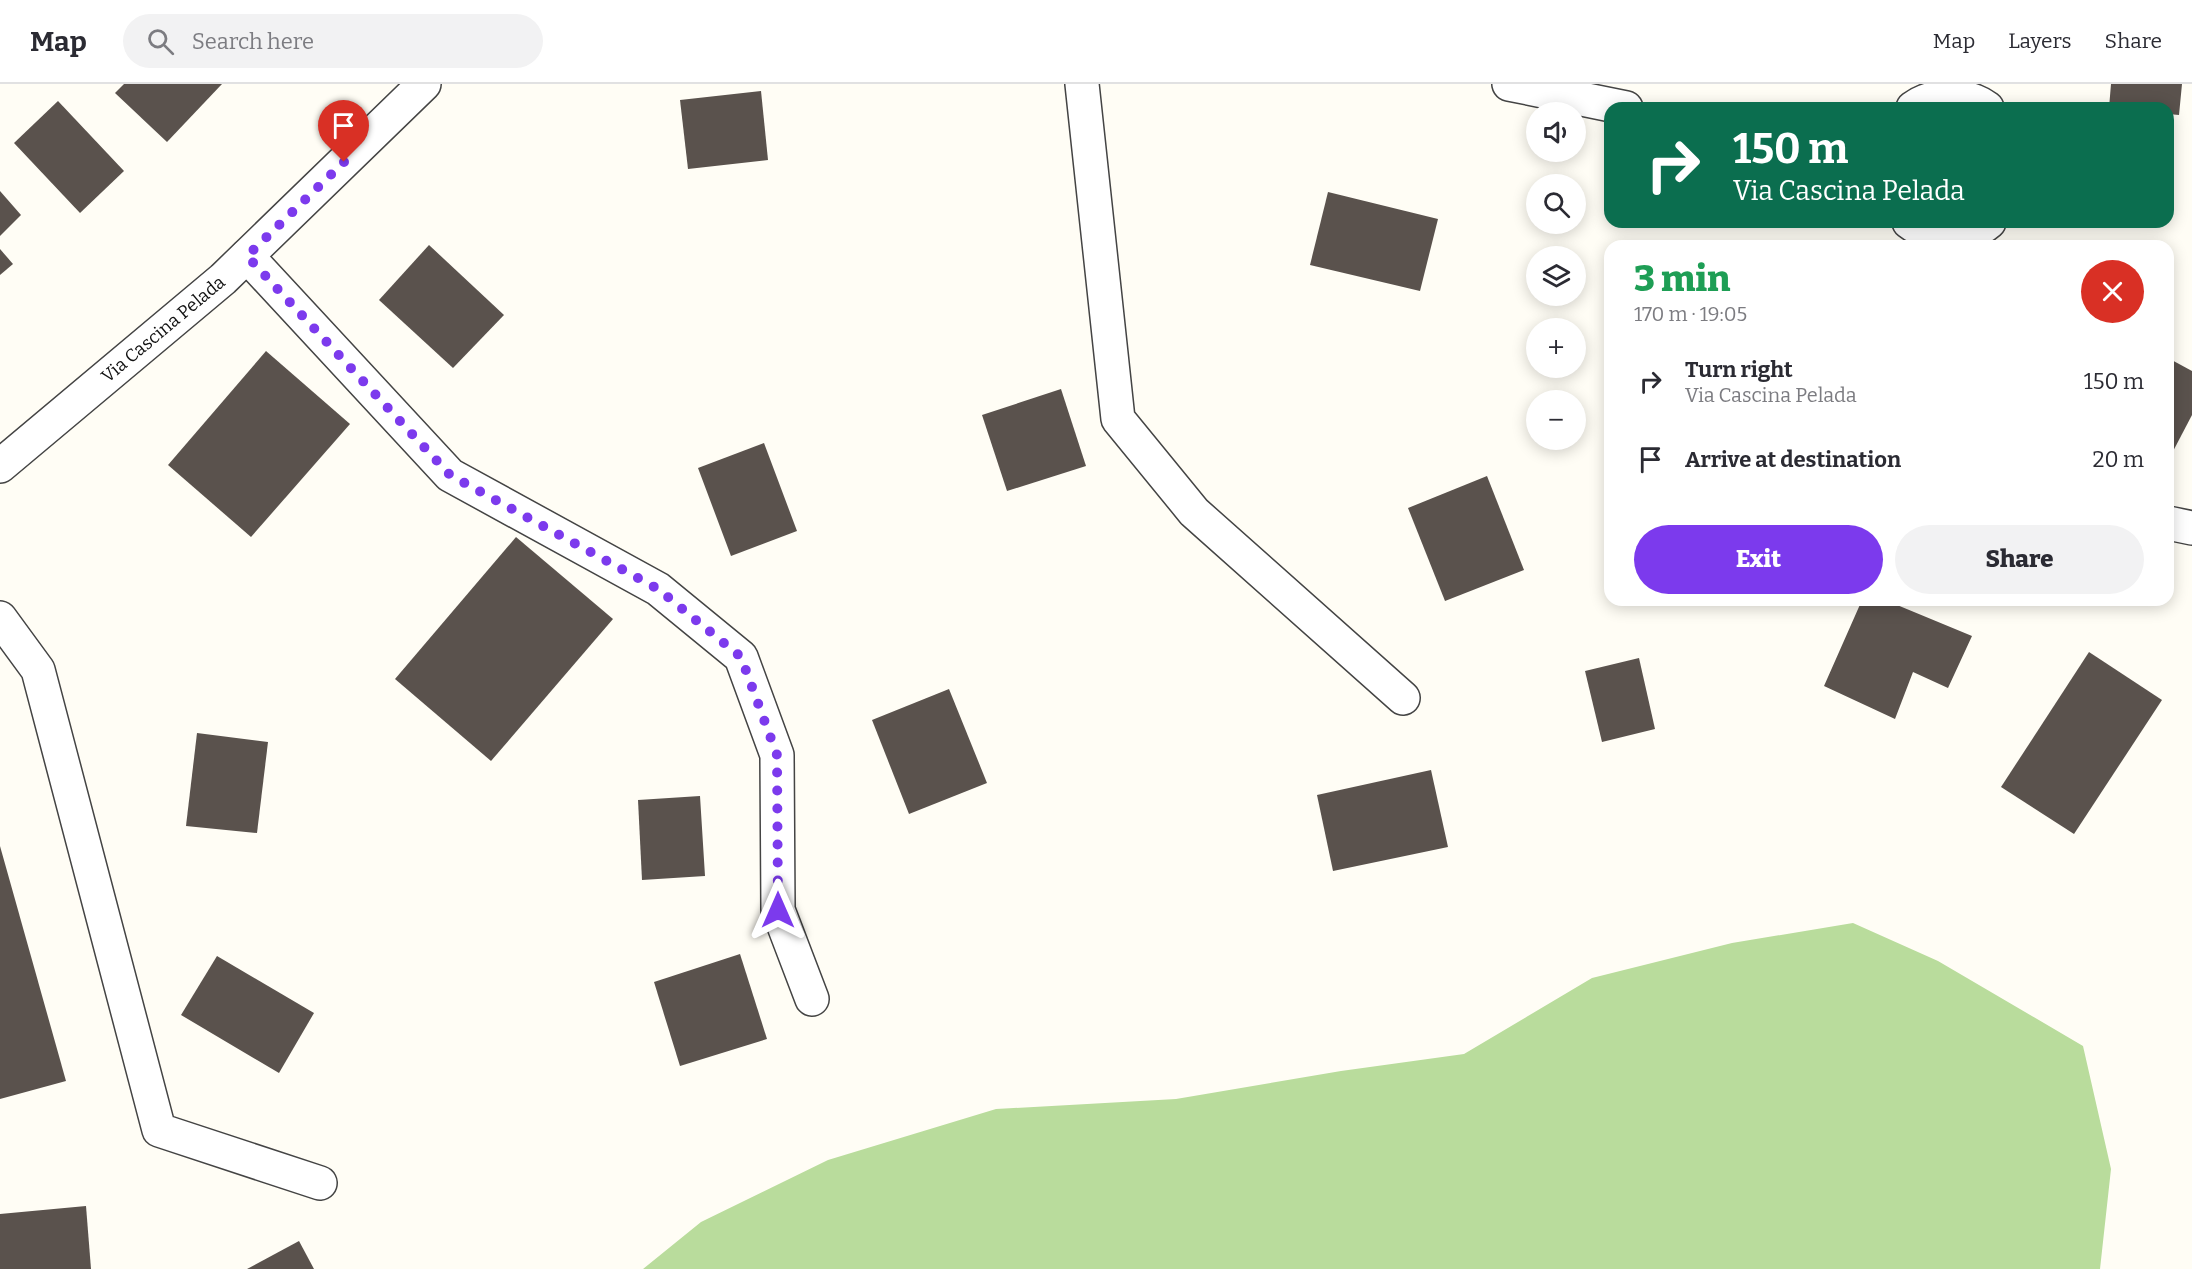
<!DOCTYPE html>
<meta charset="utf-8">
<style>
:root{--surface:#fff;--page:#f2f2f3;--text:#2b2b33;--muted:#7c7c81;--line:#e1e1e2;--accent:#7c3aed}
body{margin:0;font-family:Bitter,serif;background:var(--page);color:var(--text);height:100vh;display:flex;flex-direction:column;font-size:22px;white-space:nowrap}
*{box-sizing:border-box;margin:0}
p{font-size:20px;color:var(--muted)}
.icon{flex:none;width:33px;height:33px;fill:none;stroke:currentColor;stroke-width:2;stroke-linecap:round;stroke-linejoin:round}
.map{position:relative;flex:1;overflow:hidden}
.panel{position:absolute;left:1604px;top:156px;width:570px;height:366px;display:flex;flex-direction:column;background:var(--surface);border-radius:18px;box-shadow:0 3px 15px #0003}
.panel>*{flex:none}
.top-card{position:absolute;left:1604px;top:18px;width:570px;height:126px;border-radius:18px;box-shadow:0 3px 15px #0003;background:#0b6e4f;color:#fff;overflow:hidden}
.controls{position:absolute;left:1526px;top:18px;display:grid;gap:12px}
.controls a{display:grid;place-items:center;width:60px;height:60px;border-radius:50%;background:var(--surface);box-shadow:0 3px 15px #0003;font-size:30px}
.pin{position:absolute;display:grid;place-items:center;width:51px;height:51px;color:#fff;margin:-62px -26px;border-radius:50% 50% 50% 0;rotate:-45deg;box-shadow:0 0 6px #0007}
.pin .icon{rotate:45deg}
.me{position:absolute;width:66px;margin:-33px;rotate:0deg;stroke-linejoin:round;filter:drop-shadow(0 0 4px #0008)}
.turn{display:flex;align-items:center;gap:21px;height:126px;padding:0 30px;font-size:27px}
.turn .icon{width:78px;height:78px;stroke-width:2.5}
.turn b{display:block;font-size:42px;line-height:51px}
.round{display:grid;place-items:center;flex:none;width:63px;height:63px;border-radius:32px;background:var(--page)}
.overview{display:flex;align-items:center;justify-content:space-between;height:102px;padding:0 30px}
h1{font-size:36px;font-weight:800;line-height:45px;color:#1e9e55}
.cta{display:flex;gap:12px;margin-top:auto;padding:12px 30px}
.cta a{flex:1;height:69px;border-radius:36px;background:var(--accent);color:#fff;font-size:24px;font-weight:800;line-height:69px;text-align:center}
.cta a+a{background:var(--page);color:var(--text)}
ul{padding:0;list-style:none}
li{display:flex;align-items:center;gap:18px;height:78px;padding:0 30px}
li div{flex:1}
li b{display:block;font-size:22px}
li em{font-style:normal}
header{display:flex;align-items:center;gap:36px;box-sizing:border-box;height:84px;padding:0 30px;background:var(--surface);border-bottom:2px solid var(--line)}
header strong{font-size:28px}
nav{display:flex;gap:33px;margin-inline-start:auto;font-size:21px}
.search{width:420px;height:54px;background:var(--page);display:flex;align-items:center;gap:15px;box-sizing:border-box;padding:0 21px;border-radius:33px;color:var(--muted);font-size:22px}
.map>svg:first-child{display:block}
.forest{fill:#b9dc9c}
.building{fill:#5a524d}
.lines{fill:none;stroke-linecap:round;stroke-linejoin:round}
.minor-casing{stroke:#444;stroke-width:36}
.minor{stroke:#fff;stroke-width:33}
.route{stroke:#7c3aed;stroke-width:10;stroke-dasharray:0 18}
.labels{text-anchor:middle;stroke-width:6;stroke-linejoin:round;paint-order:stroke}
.street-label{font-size:18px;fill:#111;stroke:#fff}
</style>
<header>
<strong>Map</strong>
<div class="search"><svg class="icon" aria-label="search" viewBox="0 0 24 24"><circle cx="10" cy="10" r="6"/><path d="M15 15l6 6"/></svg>Search here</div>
<nav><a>Map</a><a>Layers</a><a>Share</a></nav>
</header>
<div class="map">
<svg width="2192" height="1185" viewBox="0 0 2192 1185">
<rect width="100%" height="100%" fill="#fffdf5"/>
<!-- forest -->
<polygon class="forest" points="1853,839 1938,877 2083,962 2111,1085 2100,1185 643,1185 701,1138 828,1076 996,1025 1176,1015 1341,987 1464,970 1592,894 1732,859"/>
<!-- building -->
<g class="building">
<polygon points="124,0 222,0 167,58 115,9"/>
<polygon points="2111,0 2182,0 2179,31 2168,30 2168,24 2109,24"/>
<polygon points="761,7 768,76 688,85 680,16"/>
<polygon points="58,17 124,87 80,129 14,59"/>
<polygon points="0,107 21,131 0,152"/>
<polygon points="1328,108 1438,135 1420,207 1310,181"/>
<polygon points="429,161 504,231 453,284 379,216"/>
<polygon points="0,165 13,180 0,191"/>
<polygon points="266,267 350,340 251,453 168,381"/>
<polygon points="2168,274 2192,287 2192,331 2170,373 2168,372"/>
<polygon points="1061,305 1086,382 1007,407 982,331"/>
<polygon points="764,359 797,447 731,472 698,384"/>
<polygon points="1487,392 1524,486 1445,517 1408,424"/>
<polygon points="516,453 613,535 491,677 395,595"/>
<polygon points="1862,516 1885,516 1972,552 1948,604 1913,588 1895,635 1824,602"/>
<polygon points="2089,568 2162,616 2074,750 2001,703"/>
<polygon points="1639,574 1655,645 1602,658 1585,587"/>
<polygon points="949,605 987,699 909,730 872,636"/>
<polygon points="197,649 268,658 257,749 186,742"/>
<polygon points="1431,686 1448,763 1333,787 1317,711"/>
<polygon points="700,712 705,792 642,796 638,716"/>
<polygon points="0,762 66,997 0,1015"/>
<polygon points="740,870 767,955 680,982 654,898"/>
<polygon points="217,872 314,929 279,989 181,931"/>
<polygon points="86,1122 91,1185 0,1185 0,1130"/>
<polygon points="299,1157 314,1185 247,1185"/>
</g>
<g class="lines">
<defs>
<g id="minor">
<polyline points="1082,0 1118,335 1194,428 1403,614"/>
<polyline points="1509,0 1626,24"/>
<path d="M1913 24C1933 9 1967 9 1987 24"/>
<path d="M1909 138C1931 155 1968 156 1989 138"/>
<polyline points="247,172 450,391 658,505 741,573 777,671 778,826 812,915"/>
<path id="s1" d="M0 382 223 195 424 0"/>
<polyline points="2168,439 2192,444"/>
<polyline points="0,534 38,586 159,1046 320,1099"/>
</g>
</defs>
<!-- minor casing -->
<use href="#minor" class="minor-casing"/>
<!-- minor -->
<use href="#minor" class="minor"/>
</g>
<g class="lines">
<!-- route -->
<polyline class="route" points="344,78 247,172 450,391 658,505 741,573 777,671 778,826"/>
</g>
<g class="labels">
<!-- street labels -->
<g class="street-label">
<text dy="6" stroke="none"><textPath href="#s1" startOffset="213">Via Cascina Pelada</textPath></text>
</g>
</g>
</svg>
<div class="controls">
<a><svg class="icon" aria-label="sound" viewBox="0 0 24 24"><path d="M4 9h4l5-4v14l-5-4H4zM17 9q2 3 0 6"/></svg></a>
<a><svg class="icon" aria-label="search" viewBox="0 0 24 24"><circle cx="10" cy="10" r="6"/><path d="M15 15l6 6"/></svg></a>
<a><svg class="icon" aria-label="layers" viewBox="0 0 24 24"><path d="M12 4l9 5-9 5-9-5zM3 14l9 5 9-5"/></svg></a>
<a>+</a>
<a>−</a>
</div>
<div class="pin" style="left:344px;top:78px;background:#d93025"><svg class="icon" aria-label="arrive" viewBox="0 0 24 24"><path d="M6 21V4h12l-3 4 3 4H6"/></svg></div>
<svg class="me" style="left:778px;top:826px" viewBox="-20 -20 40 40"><path d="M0-17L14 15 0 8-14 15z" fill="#7c3aed" stroke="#fff" stroke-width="4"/></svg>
<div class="top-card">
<div class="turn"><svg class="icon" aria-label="right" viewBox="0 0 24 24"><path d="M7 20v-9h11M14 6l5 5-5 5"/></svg><div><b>150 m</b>Via Cascina Pelada</div></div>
</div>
<section class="panel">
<div class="overview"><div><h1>3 min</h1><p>170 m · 19:05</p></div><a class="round" style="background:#d93025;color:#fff"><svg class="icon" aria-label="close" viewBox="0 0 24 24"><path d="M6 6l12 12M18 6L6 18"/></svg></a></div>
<ul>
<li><svg class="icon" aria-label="right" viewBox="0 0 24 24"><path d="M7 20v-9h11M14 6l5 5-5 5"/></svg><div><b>Turn right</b><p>Via Cascina Pelada</p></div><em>150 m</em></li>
<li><svg class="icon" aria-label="arrive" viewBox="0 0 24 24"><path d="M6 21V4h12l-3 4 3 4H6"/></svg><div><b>Arrive at destination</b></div><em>20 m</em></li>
</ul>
<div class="cta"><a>Exit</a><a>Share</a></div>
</section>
</div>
